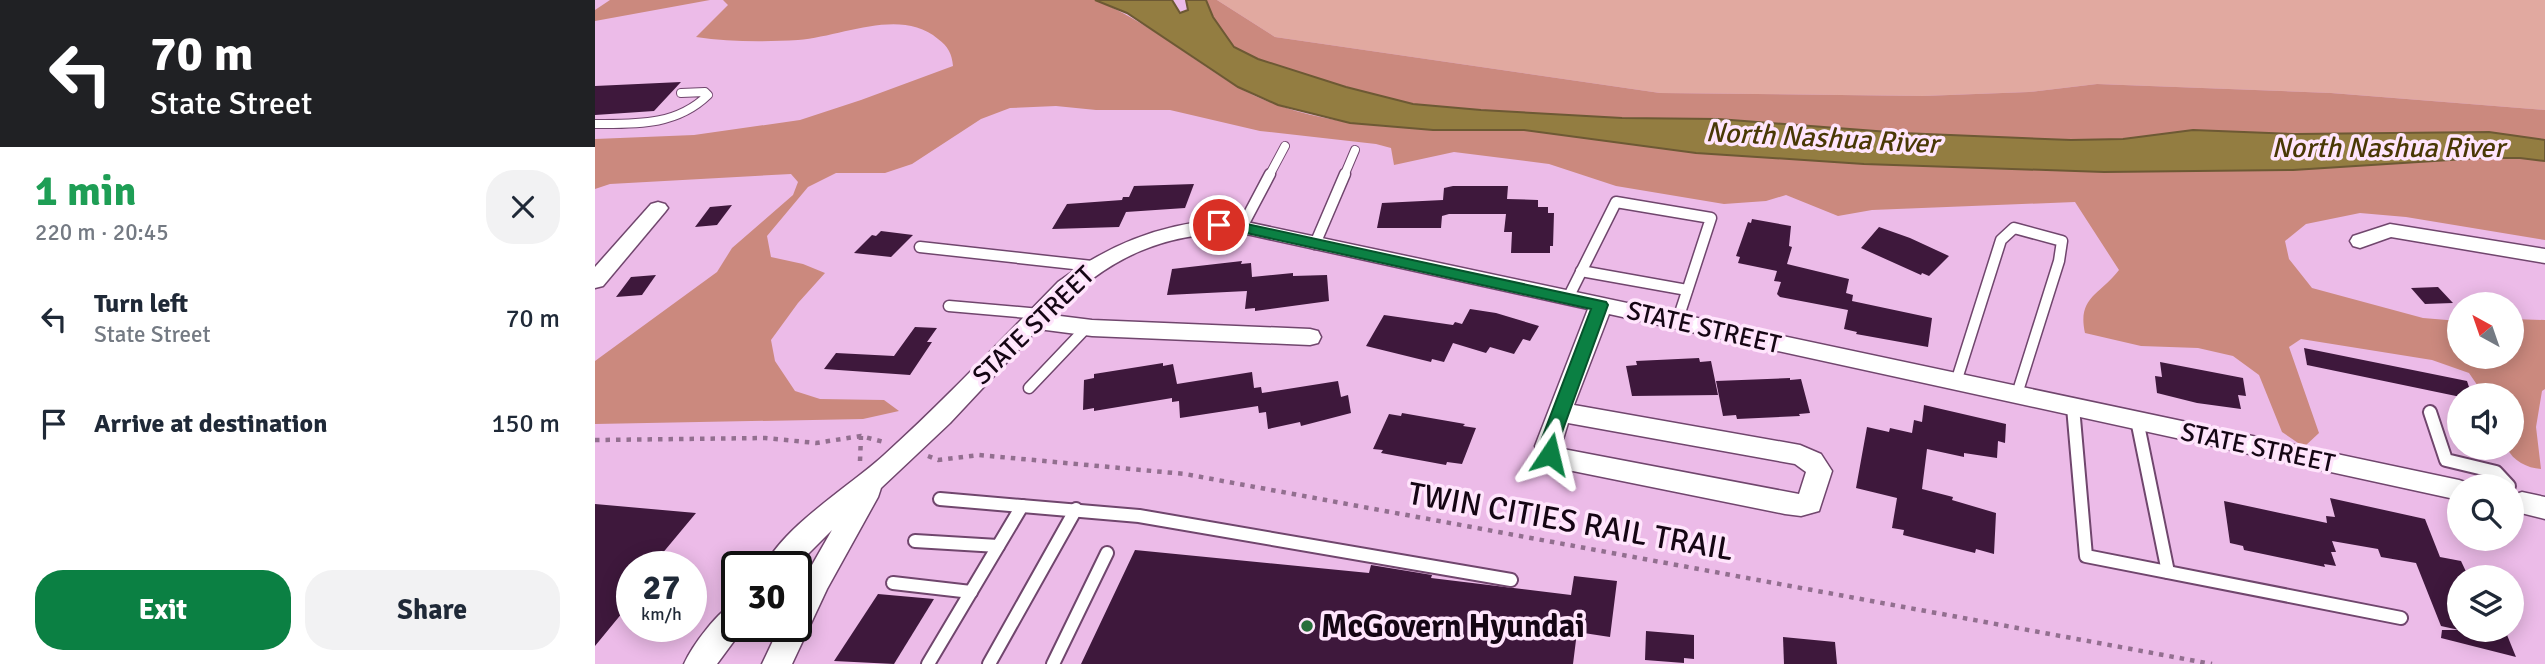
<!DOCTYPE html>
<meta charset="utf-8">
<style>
:root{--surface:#fff;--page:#f2f2f3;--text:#1f2937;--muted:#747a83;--accent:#0b8043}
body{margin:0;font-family:Signika,sans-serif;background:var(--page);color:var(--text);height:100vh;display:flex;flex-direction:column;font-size:26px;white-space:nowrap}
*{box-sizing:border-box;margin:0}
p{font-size:23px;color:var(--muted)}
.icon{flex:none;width:38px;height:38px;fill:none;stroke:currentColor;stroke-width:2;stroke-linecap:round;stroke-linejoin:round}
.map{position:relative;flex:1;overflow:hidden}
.side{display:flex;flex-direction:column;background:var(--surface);width:595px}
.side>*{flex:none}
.guide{background:#202124;color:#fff;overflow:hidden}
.needle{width:46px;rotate:320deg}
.buttons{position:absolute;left:1852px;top:292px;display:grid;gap:14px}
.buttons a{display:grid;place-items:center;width:77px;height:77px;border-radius:50%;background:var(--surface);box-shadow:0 4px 18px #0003;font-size:35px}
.speed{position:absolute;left:21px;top:551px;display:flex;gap:14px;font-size:35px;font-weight:700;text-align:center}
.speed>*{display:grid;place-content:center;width:91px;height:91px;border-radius:50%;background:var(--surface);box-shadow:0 4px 18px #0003;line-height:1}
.speed small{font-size:18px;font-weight:400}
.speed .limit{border:4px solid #111;border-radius:10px;background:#fff;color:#111}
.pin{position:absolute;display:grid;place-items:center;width:60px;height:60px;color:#fff;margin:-30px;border:4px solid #fff;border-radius:50%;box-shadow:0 2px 7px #0007}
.me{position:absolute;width:77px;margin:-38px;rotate:10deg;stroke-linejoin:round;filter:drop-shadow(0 0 5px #0008)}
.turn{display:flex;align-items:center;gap:24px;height:147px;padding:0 35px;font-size:32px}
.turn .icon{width:91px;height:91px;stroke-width:2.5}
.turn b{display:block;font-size:49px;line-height:60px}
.round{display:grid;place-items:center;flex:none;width:74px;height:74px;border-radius:28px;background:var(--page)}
.head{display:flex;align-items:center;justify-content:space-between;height:119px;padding:0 35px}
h1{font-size:42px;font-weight:800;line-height:52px;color:#1e9e55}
.cta{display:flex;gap:14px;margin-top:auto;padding:14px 35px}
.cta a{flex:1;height:80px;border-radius:28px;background:var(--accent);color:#fff;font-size:28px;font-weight:800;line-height:80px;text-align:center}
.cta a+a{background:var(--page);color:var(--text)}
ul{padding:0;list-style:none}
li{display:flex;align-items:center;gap:21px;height:105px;padding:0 35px}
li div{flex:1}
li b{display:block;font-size:26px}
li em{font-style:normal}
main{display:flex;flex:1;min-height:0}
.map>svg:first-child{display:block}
.green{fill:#e1a9a0}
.forest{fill:#cb897e}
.water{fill:#937d41;stroke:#6d5934;stroke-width:2}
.building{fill:#3e183c}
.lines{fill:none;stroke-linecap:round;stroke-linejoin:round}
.service-far2-casing{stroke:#70466d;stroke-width:10}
.service-far1-casing{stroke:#70466d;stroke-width:13}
.service-casing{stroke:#70466d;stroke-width:16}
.minor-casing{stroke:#70466d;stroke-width:3}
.path{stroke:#926f8f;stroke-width:4.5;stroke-dasharray:4.5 6;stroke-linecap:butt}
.service-far2{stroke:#fff;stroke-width:8}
.service-far1{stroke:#fff;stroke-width:10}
.service{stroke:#fff;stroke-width:12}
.minor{fill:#fff;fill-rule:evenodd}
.route{fill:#0b8043;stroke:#07532c;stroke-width:2}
.poi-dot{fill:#276e3a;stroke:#ffe5fc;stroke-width:2.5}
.labels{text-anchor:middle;stroke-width:7;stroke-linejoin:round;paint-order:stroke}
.street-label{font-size:26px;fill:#150614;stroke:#ffe5fc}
.water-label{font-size:28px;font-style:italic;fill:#493805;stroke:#ffe5fc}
.near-street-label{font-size:32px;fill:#150614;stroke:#ffe5fc}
.near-poi-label{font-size:32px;font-weight:bold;fill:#150614;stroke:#ffe5fc;text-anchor:start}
</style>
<main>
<section class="side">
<div class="guide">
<div class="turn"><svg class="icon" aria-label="left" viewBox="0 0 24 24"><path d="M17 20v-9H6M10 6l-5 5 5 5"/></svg><div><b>70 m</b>State Street</div></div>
</div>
<div class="head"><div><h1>1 min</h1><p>220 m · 20:45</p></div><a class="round"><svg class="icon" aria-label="close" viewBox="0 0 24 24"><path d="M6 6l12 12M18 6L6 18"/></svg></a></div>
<ul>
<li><svg class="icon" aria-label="left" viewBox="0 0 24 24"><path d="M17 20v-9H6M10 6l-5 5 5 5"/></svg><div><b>Turn left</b><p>State Street</p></div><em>70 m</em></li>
<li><svg class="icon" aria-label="arrive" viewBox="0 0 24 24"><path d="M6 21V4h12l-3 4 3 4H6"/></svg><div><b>Arrive at destination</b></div><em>150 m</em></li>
</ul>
<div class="cta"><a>Exit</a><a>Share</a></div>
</section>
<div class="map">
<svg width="1950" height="664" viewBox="0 0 1950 664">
<rect width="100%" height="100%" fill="#ecbbe8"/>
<!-- green -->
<polygon class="green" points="622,0 1950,0 1950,110 1736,93 1502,84 1434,92 1328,96 1065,93 680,37"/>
<!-- forest -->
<g class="forest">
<polygon points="15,0 115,0 0,21 0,10"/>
<path d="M128 0H500C552 21 593 57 641 86 721 133 839 130 929 130L1509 172 1698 170 1886 158H1925L1950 161V240L1811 217 1765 213 1711 224 1690 241 1694 259 1717 288 1828 318 1864 321V357H1916V319L1950 320V389L1947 391 1941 427 1946 469C1932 468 1918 461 1912 448H1916V396L1889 395 1874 373 1837 360 1706 339 1694 347 1724 433 1709 447 1687 432 1664 375 1638 356 1603 348 1546 346 1490 333C1482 297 1505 295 1524 270L1480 202 1277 210 1243 216 1191 195 1171 201 1129 204 1021 186 954 164 859 152 799 165 796 148 781 144 665 131 575 110H501L461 106 415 108 386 119 317 164 290 173H241L213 187 172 236 176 257 208 264 230 273 203 303 176 340 180 361 200 391 225 399 289 400 304 411 268 419 0 424V361L122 272 137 248 198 195 203 182 196 174 15 184 0 189V139L99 135 205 120 266 100 358 66C357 54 353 46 343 39 305 7 247 37 203 40 170 42 133 42 101 37L133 5Z"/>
<polygon points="611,0 622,0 680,37 1065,93 1328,96 1434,92 1502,84 1736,93 1950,110 1950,140 1894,132 1700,134 1598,130 1528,139 1476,140 1307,133 1123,119 1027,118 886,110 818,104 751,87 663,59 639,47 618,17"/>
</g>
<!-- water -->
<polygon class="water" points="500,0 577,0 585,13 593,10 591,0 611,0 618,17 639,47 663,59 751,87 818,104 886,110 1027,118 1123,119 1307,133 1476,140 1528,139 1598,130 1700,134 1894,132 1950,140 1950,161 1925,158 1886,158 1698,170 1509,172 1269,164 1101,153 929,130 838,130 755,123 683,105 643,87 532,13"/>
<!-- building -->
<g class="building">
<polygon points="86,82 59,111 0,115 0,86"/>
<polygon points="599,184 590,208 531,212 524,227 457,229 472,204 527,200 528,197 534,197 539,186"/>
<polygon points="858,186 913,186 912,199 943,200 943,207 953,207 953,213 959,213 958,246 955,246 955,253 916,253 917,232 909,232 911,214 854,214 847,216 846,228 782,228 787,203 848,200 849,188"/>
<polygon points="137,205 122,225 100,227 115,207"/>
<polygon points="1157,219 1196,226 1194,246 1197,247 1192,264 1254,279 1251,293 1258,295 1257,301 1337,318 1333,347 1261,334 1262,332 1249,329 1253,310 1185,297 1182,294 1186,282 1179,281 1182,271 1143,263 1145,257 1141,256 1146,242 1153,222 1156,223"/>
<polygon points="1284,227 1315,238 1354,256 1334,276 1327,273 1326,275 1266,248"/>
<polygon points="286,231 318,235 296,257 259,253 277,235 281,236"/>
<polygon points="647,261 646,264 656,263 657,277 698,273 698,276 732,275 734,301 660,311 660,308 650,309 652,291 572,295 577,269"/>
<polygon points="61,275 47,295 21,297 36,277"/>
<polygon points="1843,287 1858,303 1830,304 1816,288"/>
<polygon points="875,309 901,313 944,326 935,341 928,339 919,354 895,347 891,353 858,343 849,362 837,359 836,362 771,346 789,315 858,325 860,322 867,324"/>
<polygon points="320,327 342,328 332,342 337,342 315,375 229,369 241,353 299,356"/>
<polygon points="1709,348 1872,381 1877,396 1861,396 1712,365"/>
<polygon points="1104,358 1105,362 1116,361 1123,395 1037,396 1031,366 1042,365 1041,361"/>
<polygon points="1565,362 1648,378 1651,396 1643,395 1646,409 1602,403 1562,393 1560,376 1567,377"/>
<polygon points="568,363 568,366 578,364 582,384 657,372 659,388 666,387 667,393 743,381 746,397 753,395 756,413 706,426 705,422 673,429 671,412 664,413 663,406 585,418 584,401 577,402 577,398 499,411 499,408 488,410 489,380 499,378 499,374"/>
<polygon points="1195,378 1195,380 1206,379 1215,413 1204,414 1205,416 1142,419 1141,415 1128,416 1121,381"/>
<polygon points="1329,405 1411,424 1410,443 1403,441 1402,458 1369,453 1369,457 1332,449 1327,489 1358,497 1357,500 1401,513 1399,554 1381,549 1380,553 1308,535 1309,530 1297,528 1302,498 1261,488 1272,427 1294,432 1295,428 1317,433 1319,420 1327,422"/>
<polygon points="807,413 870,424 868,426 881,428 867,464 852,462 851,465 786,453 788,450 778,449 794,414 806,416"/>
<polygon points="1735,498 1830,519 1845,557 1866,561 1874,578 1864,578 1864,630 1846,626 1821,563 1786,557 1783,549 1737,541 1741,552 1736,552 1741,566 1729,564 1730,567 1649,550 1648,546 1635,543 1629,501 1732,523 1731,516 1740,517"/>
<polygon points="0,504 101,513 56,567 37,567 37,601 0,646"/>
<polygon points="540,550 774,573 776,565 837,575 836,578 976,595 979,576 1022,581 1015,637 982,632 978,664 486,664"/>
<polygon points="283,594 339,599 299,664 239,661"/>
<polygon points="1847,630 1910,630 1921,657 1846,638"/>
<polygon points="1051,631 1099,635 1099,659 1089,658 1089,663 1050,660"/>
<polygon points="1188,637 1240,642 1242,664 1189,664"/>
</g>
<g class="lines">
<defs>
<g id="service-far2">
<path d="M0 124C41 124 81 126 113 95L110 92 86 93"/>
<polyline points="674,176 690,146"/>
<polyline points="749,176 760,150"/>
</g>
<g id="service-far1">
<polyline points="647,227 675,174"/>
<polyline points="720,244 750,174"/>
<polyline points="325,247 497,266"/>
<polyline points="986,271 1092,290"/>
<polyline points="973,298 1021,202 1116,218 1082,322"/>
<polyline points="354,306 445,314"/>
<polyline points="1361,382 1406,240 1419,228 1467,241 1464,261 1422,394"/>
<polyline points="434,388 492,327"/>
</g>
<g id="service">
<polyline points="1422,395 1423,392"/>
<polyline points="1478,407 1491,556 1806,618"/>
<polyline points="1835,412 1851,460 1901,472 1914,486"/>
<polyline points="1542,420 1573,572"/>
<polyline points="345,499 544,516 916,580"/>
<polyline points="320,541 403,546"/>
<polyline points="298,583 376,592"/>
<polyline points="333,664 427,506"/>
<polyline points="394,664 481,509"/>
<polyline points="458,664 512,553"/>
</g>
<g id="minor">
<polygon points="63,202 70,204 73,208 70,212 8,286 0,288 0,267 56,204"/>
<path d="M622 220 647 221 1864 480 1873 483 1875 486H1864V500L1014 314 979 405 1205 445 1226 454 1237 471 1224 511 1206 516 1190 514 963 468 946 461 940 446 993 309 647 233C568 231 510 259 457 315L497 320 715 329 723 331 726 337 723 343 715 345 497 336 443 329 355 423 286 488 283 497 232 589 197 664H167L185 626H201V593L237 530 200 567H169C189 526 255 486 289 455 350 400 406 340 463 282 512 246 562 225 622 220ZM973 423 1200 464 1211 472 1204 494 968 449 966 446Z"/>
<polygon points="1795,224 1950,249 1950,263 1796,237 1765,248 1758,246 1755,241 1758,236"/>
<polygon points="1927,492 1950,497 1950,519 1918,511 1918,495"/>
<path d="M142 602V626H150L122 664H89C97 646 124 609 142 602Z"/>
</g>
</defs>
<!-- service-far2 casing -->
<use href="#service-far2" class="service-far2-casing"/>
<!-- service-far1 casing -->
<use href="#service-far1" class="service-far1-casing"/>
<!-- service casing -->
<use href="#service" class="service-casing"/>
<!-- minor casing -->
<use href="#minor" class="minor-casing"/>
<!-- path -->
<g class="path">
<polyline points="0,440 170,438 221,443 266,436 289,442"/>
<polyline points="333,456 343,460 384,455 590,474 1617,664"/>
<polyline points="265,461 266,436"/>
</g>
<!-- service-far2 -->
<use href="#service-far2" class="service-far2"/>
<!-- service-far1 -->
<use href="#service-far1" class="service-far1"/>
<!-- service -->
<use href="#service" class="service"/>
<!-- minor -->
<use href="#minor" class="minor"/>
</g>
<!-- route -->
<polygon class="route" points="624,221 647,223 1011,302 1013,305 962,446 964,454 962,459 949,459 944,446 996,309 647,232 619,228 617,225"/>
<!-- markers -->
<circle class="poi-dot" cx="712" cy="626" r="7"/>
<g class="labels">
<!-- street labels -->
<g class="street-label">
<text transform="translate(438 325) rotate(-44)" y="9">STATE STREET</text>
<text transform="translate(1109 327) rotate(13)" y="9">STATE STREET</text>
<text transform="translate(1663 447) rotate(12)" y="9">STATE STREET</text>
</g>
<!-- water labels -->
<g class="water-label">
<text transform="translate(1227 137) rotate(3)" y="10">North Nashua River</text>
<text x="1793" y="157">North Nashua River</text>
</g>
<!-- near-street labels -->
<g class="near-street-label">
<text transform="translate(976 521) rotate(10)" y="11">TWIN CITIES RAIL TRAIL</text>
</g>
<!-- near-poi labels -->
<g class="near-poi-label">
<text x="726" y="637">McGovern Hyundai</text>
</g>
</g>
</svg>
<div class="buttons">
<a><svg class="needle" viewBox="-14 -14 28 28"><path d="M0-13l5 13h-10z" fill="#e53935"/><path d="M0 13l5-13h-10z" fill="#747a83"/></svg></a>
<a><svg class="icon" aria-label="sound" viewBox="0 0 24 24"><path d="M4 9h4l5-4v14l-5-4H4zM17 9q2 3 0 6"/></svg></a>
<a><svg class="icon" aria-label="search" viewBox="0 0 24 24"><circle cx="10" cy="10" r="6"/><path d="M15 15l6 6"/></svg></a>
<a><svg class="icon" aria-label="layers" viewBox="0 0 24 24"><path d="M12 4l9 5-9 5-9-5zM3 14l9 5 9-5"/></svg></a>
</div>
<div class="speed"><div>27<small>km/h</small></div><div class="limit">30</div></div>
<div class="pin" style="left:624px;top:225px;background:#d93025"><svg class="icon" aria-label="arrive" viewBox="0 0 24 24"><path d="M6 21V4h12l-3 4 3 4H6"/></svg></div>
<svg class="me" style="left:955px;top:454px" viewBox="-20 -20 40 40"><path d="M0-17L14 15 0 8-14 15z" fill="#0b8043" stroke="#fff" stroke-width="4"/></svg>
</div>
</main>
